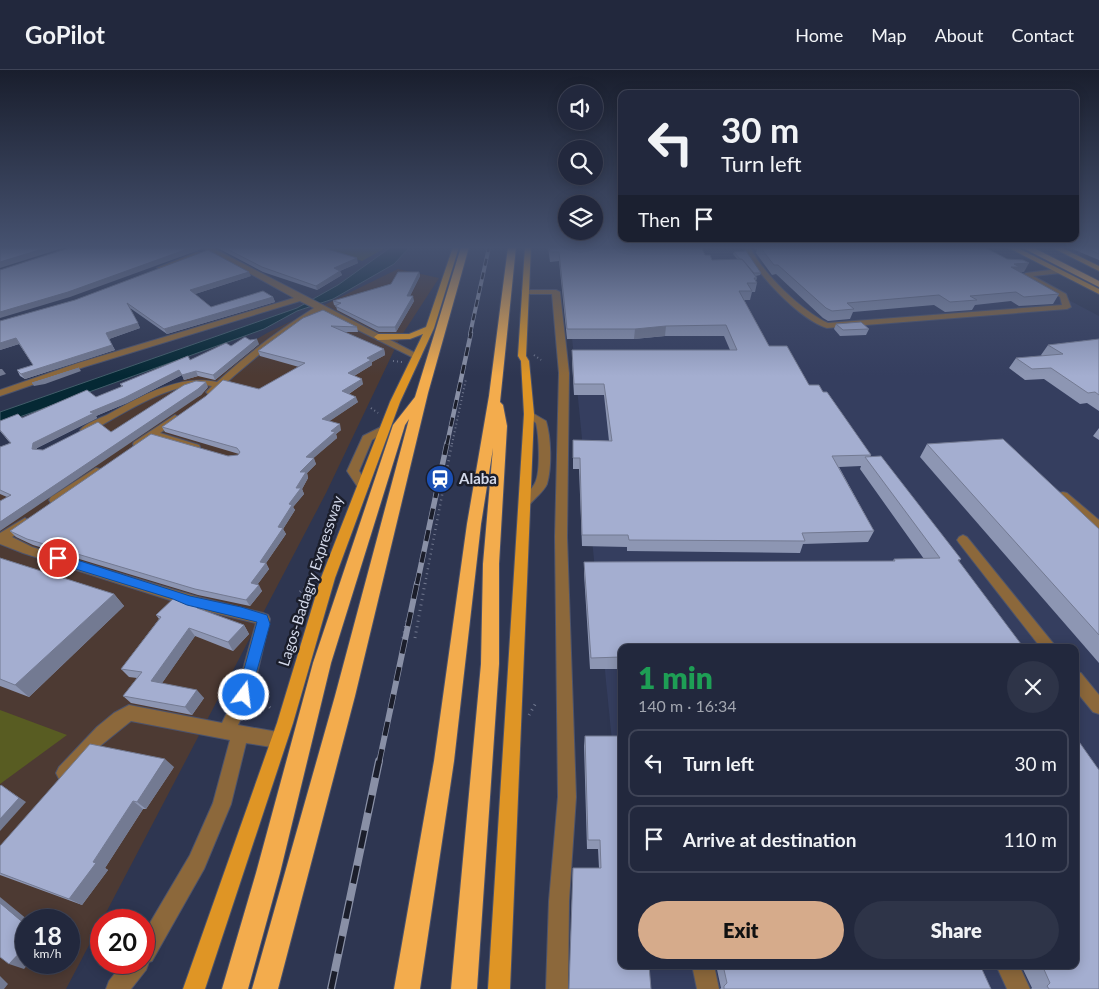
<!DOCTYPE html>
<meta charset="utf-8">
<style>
:root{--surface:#22283d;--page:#2e3448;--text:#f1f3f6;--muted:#a2a6b0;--line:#3f4457;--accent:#d6ab8b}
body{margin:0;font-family:Lato,sans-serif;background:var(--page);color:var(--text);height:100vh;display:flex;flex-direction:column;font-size:19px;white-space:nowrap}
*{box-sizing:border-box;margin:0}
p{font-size:16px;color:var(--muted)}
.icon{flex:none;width:28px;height:28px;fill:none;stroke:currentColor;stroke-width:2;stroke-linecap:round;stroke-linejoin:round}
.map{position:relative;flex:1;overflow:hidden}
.details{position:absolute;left:618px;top:574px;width:461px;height:325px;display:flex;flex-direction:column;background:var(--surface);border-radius:10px;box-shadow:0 2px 12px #0003,0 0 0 1px var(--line)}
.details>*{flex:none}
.guide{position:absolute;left:618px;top:20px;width:461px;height:152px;border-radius:10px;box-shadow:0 2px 12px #0003,0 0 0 1px var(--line);background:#22283d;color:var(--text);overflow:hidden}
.tools{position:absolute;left:558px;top:15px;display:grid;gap:10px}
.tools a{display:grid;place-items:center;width:45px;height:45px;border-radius:50%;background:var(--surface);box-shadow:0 2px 12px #0003,0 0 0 1px var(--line);font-size:25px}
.speed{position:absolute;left:15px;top:839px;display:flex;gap:10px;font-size:25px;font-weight:700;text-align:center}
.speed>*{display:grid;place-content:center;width:65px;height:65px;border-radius:50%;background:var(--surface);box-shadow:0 2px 12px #0003,0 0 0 1px var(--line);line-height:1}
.speed small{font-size:12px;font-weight:400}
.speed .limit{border:8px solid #d22;background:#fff;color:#111}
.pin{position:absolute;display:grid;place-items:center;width:42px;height:42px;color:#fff;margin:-21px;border:2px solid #fff;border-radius:50%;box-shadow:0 1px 5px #0007}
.me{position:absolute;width:55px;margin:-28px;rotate:15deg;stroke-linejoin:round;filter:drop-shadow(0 0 4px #0008)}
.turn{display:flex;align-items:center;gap:18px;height:105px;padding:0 20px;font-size:22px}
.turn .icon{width:65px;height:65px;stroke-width:2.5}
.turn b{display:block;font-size:35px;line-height:42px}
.then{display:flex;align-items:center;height:48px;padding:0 20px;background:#0003;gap:10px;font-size:19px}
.round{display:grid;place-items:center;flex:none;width:52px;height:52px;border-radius:26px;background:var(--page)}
.summary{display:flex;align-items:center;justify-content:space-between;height:85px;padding:0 20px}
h1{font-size:30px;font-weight:800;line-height:38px;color:#1e9e55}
.button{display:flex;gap:10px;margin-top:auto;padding:10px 20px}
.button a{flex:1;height:58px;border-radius:30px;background:var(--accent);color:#111;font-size:20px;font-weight:800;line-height:58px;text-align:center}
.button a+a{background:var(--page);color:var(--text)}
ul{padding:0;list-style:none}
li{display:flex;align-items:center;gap:15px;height:68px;margin:0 10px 8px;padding:0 10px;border:2px solid var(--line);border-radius:10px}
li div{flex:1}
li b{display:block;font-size:19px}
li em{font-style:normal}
header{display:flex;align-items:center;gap:30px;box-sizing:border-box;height:70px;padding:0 25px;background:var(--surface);border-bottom:1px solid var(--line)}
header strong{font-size:24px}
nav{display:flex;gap:28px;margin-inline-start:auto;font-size:18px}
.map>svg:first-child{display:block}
.commercial{fill:#4d3a33;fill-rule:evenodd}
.built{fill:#353e5f}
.green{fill:#585c22}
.water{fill:#052834;stroke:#425d6a}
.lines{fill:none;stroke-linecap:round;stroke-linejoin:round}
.minor-casing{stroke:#4c536c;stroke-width:2}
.major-casing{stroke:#4c536c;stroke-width:2}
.highway-casing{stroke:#4c536c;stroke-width:2}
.path-far2{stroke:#6f768d;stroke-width:2;stroke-dasharray:1 3;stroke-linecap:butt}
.path-far1{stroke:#6f768d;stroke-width:2.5;stroke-dasharray:1 4;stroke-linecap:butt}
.path{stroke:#6f768d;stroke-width:3;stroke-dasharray:1 4.5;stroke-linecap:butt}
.minor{fill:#8c683b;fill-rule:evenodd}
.major{fill:#df9525;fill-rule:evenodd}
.highway{fill:#f3ac4d;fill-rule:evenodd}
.rail-far4-casing{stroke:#8990a6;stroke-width:4}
.rail-far3-casing{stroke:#8990a6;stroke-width:4.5}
.rail-far2-casing{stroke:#8990a6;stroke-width:5.5}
.rail-far1-casing{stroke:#8990a6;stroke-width:6}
.rail-casing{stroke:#8990a6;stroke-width:8}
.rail-far4{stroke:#1b1e2b;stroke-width:2.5;stroke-dasharray:7;stroke-linecap:butt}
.rail-far3{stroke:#1b1e2b;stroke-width:3;stroke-dasharray:9;stroke-linecap:butt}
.rail-far2{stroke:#1b1e2b;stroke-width:4;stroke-dasharray:11;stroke-linecap:butt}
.rail-far1{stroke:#1b1e2b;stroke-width:4.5;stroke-dasharray:14;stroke-linecap:butt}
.rail{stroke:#1b1e2b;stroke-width:5.5;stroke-dasharray:18;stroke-linecap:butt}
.wall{fill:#8d96b3}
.shaded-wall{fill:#737a92}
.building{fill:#a4aed0;stroke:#737a92}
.route{fill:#1a73e8;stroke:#114b97}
.labels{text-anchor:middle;stroke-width:5;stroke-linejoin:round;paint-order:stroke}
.poi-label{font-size:15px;font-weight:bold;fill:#d2d8e9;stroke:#1b1e2b;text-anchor:start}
.street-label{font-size:15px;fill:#d2d8e9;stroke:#1b1e2b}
</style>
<header>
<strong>GoPilot</strong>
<nav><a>Home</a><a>Map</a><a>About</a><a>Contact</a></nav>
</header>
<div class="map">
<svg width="1099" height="919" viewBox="0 0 1099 919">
<rect width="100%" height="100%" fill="#2e3651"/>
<!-- commercial -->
<path class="commercial" d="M398 199 439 208 400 268 326 423 66 919H0V413L269 262ZM26 850H69V892H26Z"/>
<!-- built -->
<polygon class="built" points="563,177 968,177 1099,246 1099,919 637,919 634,895 1075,895 1075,578 621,578 621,762"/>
<!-- green -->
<g class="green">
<polygon points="321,177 387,177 362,191"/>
<polygon points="0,640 67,665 0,714"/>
</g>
<!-- water -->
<polygon class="water" points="391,177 410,177 394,194 333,229 297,241 264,259 0,354 0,342 297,238 338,215"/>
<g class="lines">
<defs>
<g id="minor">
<path d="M202 177H211L421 286 420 288H414L320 241C282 265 247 293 214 324H208L206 322 212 316C174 308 122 345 89 362L85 363 80 360C86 353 98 349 107 345 140 327 178 304 217 312 247 284 279 260 314 238L300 231 84 297 0 326V320L78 293 294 228Z"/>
<path d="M744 177H750C762 203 803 242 828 253L1062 235 1060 227 1022 205 1026 203 1058 199 1062 201 1061 203 1033 206 1066 224 1071 237 1067 239 827 258C800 250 755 203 744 177Z"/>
<polygon points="198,182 200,183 200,185 163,199 157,198"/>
<polygon points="522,220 556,220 560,222 569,303 567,467 576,727 569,831 568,919 546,919 549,831 558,727 555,467 559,303 552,224 522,224"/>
<path d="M529 341 546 351C551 367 552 398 547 414 544 421 534 429 529 435L525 436 519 432C523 425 532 420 535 413 541 402 539 365 536 353L524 344Z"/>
<polygon points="175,345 180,348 179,350 160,363 199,375 200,377 199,379 191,379 154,368 142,376 134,376 133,374 134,372"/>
<polygon points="385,355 390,358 372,370 359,401 369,416 367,419 359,419 347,401 363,366"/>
<polygon points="96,398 100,399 102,402 100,405 59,433 51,433 49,430 51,427"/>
<polygon points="1063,422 1067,423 1099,450 1099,461 1095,460 1059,429 1057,426 1059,423"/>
<polygon points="25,448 31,452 29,455 12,467 32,477 198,527 263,543 268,545 270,549 252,625 238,655 278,662 284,664 286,670 284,676 278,678 246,673 231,734 204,799 152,891 149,892 146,900 131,919 106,919 109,911 124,892 144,892 144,863 190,785 213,733 230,670 131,651 100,676 71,709 65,712 59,709 56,703 59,697 97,657 114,643 129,635 222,653 236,624 256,553 198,539 23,483 0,474 0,463"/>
<polygon points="963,465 967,467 1057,578 1041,578 959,473 957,470 959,467"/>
<polygon points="1075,601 1081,603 1099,625 1099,644 1093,642 1075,620"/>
<polygon points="692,895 714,895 719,919 697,919"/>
<polygon points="996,895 1019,895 1030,919 1007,919"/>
</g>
<g id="major">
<polygon points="453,177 459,177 434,258 400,332 335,508 293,653 205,919 183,919 277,653 321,508 390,332 423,264 410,269 378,270 374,267 378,264 409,264 426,257"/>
<polygon points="525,177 531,177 526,286 529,291 534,344 510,919 488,919 524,344 521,291 518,286"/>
<polygon points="1007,177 1016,177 1099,219 1099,224"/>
<polygon points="1051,177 1060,177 1099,196 1099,201"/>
</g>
<g id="highway">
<polygon points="461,177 469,177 428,323 355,626 278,919 252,919 335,626 409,349 405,355 331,593 280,803 248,919 222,919 256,803 313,593 393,355 415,327"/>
<polygon points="508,177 516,177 500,332 503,335 507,356 499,494 499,594 477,919 451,919 481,594 483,494 493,378 481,454 454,691 420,919 394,919 434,691 467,454 489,326"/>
<polygon points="1021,177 1032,177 1099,211 1099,217"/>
</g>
</defs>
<!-- minor casing -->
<use href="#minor" class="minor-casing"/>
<!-- major casing -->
<use href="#major" class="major-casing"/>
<!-- highway casing -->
<use href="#highway" class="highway-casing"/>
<!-- path-far2 -->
<g class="path-far2">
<polyline points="534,285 541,290"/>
<polyline points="393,291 402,292"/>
<polyline points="461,316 462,309"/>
<polyline points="371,338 378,343"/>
<polyline points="452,374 466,309"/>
</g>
<!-- path-far1 -->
<g class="path-far1">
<polyline points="308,514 312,511"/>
<polyline points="425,514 452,373"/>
</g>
<!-- path -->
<g class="path">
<polyline points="300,522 310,513"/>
<polyline points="403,568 407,549"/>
<polyline points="415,568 425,513"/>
<polyline points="262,629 273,641"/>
<polyline points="529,645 537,631"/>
</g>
<!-- minor -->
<use href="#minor" class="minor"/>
<!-- major -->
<use href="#major" class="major"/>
<!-- highway -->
<use href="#highway" class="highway"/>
<defs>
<polyline id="rail-far4" points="470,264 489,177"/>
<polyline id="rail-far3" points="447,374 471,263"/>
<polyline id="rail-far2" points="417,514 447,373"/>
<polyline id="rail-far1" points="379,693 417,513"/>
<polyline id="rail" points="331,919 379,691"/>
</defs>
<!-- rail-far4 casing -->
<use href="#rail-far4" class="rail-far4-casing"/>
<!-- rail-far3 casing -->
<use href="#rail-far3" class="rail-far3-casing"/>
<!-- rail-far2 casing -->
<use href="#rail-far2" class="rail-far2-casing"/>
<!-- rail-far1 casing -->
<use href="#rail-far1" class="rail-far1-casing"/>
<!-- rail casing -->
<use href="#rail" class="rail-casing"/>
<!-- rail-far4 -->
<use href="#rail-far4" class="rail-far4"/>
<!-- rail-far3 -->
<use href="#rail-far3" class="rail-far3"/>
<!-- rail-far2 -->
<use href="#rail-far2" class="rail-far2"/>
<!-- rail-far1 -->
<use href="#rail-far1" class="rail-far1"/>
<!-- rail -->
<use href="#rail" class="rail"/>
</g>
<!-- wall -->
<g class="wall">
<polygon points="216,177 320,177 358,193 340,201 342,205 317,220 263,202"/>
<polygon points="548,177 701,177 705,185 712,190 737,189 733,184 734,182 761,203 760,205 756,206 757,208 756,211 757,213 755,222 752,222 750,230 744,230 769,276 809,315 823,322 871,385 870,387 961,489 959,491 621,578 621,599 590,599 584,504 584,492 893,491 894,489 924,489 860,399 861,396 839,397 874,461 868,472 803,474 800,483 627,481 627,477 582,476 579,399 573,399 573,370 609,371 604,325 574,325 572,291 572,280 730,280 724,266 665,266 634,269 567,269 559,191 550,192"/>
<polygon points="752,177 984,177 1024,202 1020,202 1059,224 1053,234 1019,236 1011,231 975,235 972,240 945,242 934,235 853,242 850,249 828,251 823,248 776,204 772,205 756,183 757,179"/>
<polygon points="1068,177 1099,177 1099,190"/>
<polygon points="419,202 420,206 410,226 414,231 396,262 379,262 337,240 336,236 334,235 333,231 391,214"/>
<polygon points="251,206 195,224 211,237 273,227 275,232 167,264 130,238 140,258 109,269 115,280 25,309 20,306 17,300 33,295 19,274 0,280 0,251"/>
<polygon points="303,248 357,257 358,262 344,262 384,279 385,285 372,292 372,295 354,306 363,314 349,324 358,332 329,351 341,360 336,364 337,368 313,388 316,394 307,403 308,408 302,419 304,424 293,437 295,440 283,459 286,464 266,493 269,499 257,515 262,521 250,536 198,525 33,475 16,467 10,461 228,386 238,385 239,384 165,362 162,357 259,319 299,297 260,286 258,281"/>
<polygon points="836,254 869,259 866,265 840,266 834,259"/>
<polygon points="1099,269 1099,341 1087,333 1080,334 1044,309 1025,310 1009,298 1016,288 1042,286 1041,285 1048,275"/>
<polygon points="259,274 215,310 198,306 184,310 182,305 127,333 96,346 97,348 37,378 37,380 43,380 111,362 208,317 201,325 7,427 0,424 0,377 10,373 0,361 0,351 22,348 96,327 122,317 120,314 190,290 231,276"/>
<polygon points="1099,358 1099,370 1093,366"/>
<polygon points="927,374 1099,459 1099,593 920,387"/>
<polygon points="0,488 114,524 124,536 29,627 0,616"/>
<polygon points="200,534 205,541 244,555 249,564 233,581 195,566 162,613 204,628 192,645 131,633 123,626 137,608 129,607 121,599 159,549 156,545"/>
<polygon points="585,666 621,895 651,919 569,919 573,798 599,798 598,779 587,779 584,676"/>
<polygon points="174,697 146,739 143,739 105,798 108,800 82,835 0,805 0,776"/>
<polygon points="716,895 980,895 991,919 720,919 721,918"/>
<polygon points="1021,895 1075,895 1099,919 1031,919 1032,918"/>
</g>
<!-- shaded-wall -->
<g class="shaded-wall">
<polygon points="49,177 66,177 0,198 0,192"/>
<polygon points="193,177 201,177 202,179 70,227 0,248 0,242"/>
<polygon points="357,188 358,193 335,203 334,198"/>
<polygon points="1029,193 1024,202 1015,203 1011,197 1014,194"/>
<polygon points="340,201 342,205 317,220 316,216"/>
<polygon points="249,202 251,206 192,225 190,220"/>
<polygon points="419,202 420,206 408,230 407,226"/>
<polygon points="413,226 414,231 396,262 395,257"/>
<polygon points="273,227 275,232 167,264 164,259"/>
<polygon points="138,253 140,258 109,269 106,263"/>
<polygon points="666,256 665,266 634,269 635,259"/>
<polygon points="16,268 19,274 0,280 0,273"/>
<polygon points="257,269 259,274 215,310 213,305"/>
<polygon points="112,275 115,280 25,309 21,304"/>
<polygon points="384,279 385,285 372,292 372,295 349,309 348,303 367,288"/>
<polygon points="79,298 81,301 45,314 34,316 32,313"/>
<polygon points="0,299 2,299 6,304 0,306"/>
<polygon points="179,300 182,305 127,333 96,346 97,348 37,378 36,385 32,379 33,373 90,342"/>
<polygon points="196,301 198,306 184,310 182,305"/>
<polygon points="362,309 363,314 344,327 342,321"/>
<polygon points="206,312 208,317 201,325 0,461 0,452"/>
<polygon points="356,327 358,332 324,355 322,349"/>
<polygon points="340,354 341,360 336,364 337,368 308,393 306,387 331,361"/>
<polygon points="314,388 316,394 307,403 308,408 302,419 304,424 293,437 295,440 283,459 286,464 266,493 269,499 254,519 251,513 260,492 278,457 296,418 300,402"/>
<polygon points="259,515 262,521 250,536 246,530"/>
<polygon points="114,524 124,536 29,627 15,615"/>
<polygon points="200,534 206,543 197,538"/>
<polygon points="244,555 249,564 233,581 228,572"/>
<polygon points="189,558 195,566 158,619 151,611"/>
<polygon points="197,620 204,628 192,645 185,637"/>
<polygon points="165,689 174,697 146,739 137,732"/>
<polygon points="1,715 26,732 0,761 0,749"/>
<polygon points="133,731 143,739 105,798 108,800 82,835 69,829"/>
<polygon points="0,827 28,850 26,850 26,855 0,833"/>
<polygon points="26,876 26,892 30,892 24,899 9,894"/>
<polygon points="0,906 8,914 4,919 0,919"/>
</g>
<!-- building -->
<g class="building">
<polygon points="0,177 49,177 0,192"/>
<polygon points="72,177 193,177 68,222 0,242 0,200"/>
<polygon points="223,177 320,177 357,188 334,198 340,201 316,216 262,197"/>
<polygon points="549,177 701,177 705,185 710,185 712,190 742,189 757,208 754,208 757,213 747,213 752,221 739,221 769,276 787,276 809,315 819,315 823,322 827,322 871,385 832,386 874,461 802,463 805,471 629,470 628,465 582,465 580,388 573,388 573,370 612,371 604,314 574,314 572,280 737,280 726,255 666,256 635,259 567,259 559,182 550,182"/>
<polygon points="760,177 984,177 1007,189 1023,190 1029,193 1014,194 1019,197 1011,197 1059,224 1024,227 1016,222 970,226 977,230 950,232 939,225 847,233 854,239 832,241 826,238 778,195 774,195"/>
<polygon points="1083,177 1099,177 1099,184"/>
<polygon points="208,180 249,202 190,220 211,237 263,221 273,227 164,259 127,233 138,253 106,263 112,275 21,304 17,300 33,295 16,268 0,273 0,251 75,230"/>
<polygon points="746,181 761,203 754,203 742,189 740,189 734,182"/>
<polygon points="398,202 419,202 407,226 413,226 395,257 378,257 335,236 341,233 333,231 391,214"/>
<polygon points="323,240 357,257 331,256 384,279 367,288 371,290 348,303 362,309 342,321 356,327 322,349 340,354 331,361 335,362 306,387 314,388 300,402 306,402 296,418 301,418 289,434 292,435 278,457 283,458 260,492 266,493 251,513 259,515 246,530 195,519 27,469 10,461 151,364 228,386 238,385 240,382 237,378 162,357 206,326 223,310 259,319 305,293 258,281 303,248"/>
<polygon points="861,252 869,259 843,260 836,254"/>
<polygon points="245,267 250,270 257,269 213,305 196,301 182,305 179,300 124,328 90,342 94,343 33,373 32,379 43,380 98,352 111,362 184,315 196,311 206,312 198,319 0,452 0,431 11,425 0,420 0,377 11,373 0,360 0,351 18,344 22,348 87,320 96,327 123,316 120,314 188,286 190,290 226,273 231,276"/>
<polygon points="1099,269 1099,325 1095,322 1088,323 1051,298 1032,299 1016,288 1063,284 1048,275"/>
<polygon points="79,298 43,310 32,313"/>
<polygon points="1003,369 1099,459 1099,565 927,374"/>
<polygon points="881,386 961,489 958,490 1024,578 621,578 621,587 591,588 584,492 895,491 894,489 940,488 865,387"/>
<polygon points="0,488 114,524 15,615 0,609"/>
<polygon points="175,527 200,534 197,538 244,555 228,572 189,558 151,611 197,620 185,637 123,626 142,602 121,599 161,547 156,545"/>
<polygon points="585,666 621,666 621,895 649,895 651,919 569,919 573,798 601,798 600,770 588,770"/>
<polygon points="1075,666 1099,700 1099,919 1049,919 1047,916 1050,913 1042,895 1075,895"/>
<polygon points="90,674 165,689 137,732 133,731 93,792 96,793 69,829 0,803 0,776"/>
<polygon points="1,715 19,728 0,749 0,716"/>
<polygon points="0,833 26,855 26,876 9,894 0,887"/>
<polygon points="723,895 980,895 991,919 724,919 724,916 727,913"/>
</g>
<!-- sky -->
<linearGradient id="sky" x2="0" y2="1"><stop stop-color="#191e2d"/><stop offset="0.58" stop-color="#465270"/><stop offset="1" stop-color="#465270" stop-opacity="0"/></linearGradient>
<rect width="1099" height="306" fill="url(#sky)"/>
<!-- route -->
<polygon class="route" points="58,484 190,526 241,537 267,545 270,554 249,629 244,631 239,629 237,625 257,552 187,535 173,529 53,492 52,488"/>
<!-- icons -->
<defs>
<symbol id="station-disc" viewBox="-11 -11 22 22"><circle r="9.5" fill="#1a4fb4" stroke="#1b1e2b"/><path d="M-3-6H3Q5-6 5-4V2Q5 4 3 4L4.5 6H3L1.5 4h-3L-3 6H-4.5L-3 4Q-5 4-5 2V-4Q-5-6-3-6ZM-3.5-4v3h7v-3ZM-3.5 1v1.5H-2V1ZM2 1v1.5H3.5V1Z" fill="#fff"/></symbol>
</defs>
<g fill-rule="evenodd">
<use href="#station-disc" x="424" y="393" width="32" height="32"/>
</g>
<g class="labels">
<!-- poi labels -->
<g class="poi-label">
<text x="459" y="414">Alaba</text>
</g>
<!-- street labels -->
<g class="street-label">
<text transform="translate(311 511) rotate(-72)" y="5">Lagos-Badagry Expressway</text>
</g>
</g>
</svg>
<div class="tools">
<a><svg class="icon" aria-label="sound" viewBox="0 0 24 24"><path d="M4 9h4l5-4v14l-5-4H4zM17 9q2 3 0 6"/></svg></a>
<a><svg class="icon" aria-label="search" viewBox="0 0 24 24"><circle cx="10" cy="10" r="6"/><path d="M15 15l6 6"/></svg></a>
<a><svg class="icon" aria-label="layers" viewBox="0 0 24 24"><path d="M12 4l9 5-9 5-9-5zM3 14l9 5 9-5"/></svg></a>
</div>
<div class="speed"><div>18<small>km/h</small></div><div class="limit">20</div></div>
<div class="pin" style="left:58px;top:488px;background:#d93025"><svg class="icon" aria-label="arrive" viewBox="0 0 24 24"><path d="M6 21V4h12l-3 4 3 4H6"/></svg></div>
<svg class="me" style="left:244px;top:625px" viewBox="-20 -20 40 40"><circle r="17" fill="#1a73e8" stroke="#fff" stroke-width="3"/><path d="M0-11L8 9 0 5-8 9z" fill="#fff"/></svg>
<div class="guide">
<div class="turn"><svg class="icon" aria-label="left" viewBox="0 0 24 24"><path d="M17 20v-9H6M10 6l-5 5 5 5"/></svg><div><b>30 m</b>Turn left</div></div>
<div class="then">Then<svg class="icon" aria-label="arrive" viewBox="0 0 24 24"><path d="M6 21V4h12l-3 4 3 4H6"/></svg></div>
</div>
<section class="details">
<div class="summary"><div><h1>1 min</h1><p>140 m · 16:34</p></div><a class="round"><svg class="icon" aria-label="close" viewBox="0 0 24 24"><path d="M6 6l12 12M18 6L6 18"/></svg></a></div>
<ul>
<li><svg class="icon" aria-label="left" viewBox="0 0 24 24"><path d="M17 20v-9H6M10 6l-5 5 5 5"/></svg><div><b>Turn left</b></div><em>30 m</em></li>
<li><svg class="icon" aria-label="arrive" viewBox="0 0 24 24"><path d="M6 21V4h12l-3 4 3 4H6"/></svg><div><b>Arrive at destination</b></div><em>110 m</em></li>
</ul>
<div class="button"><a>Exit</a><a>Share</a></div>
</section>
</div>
